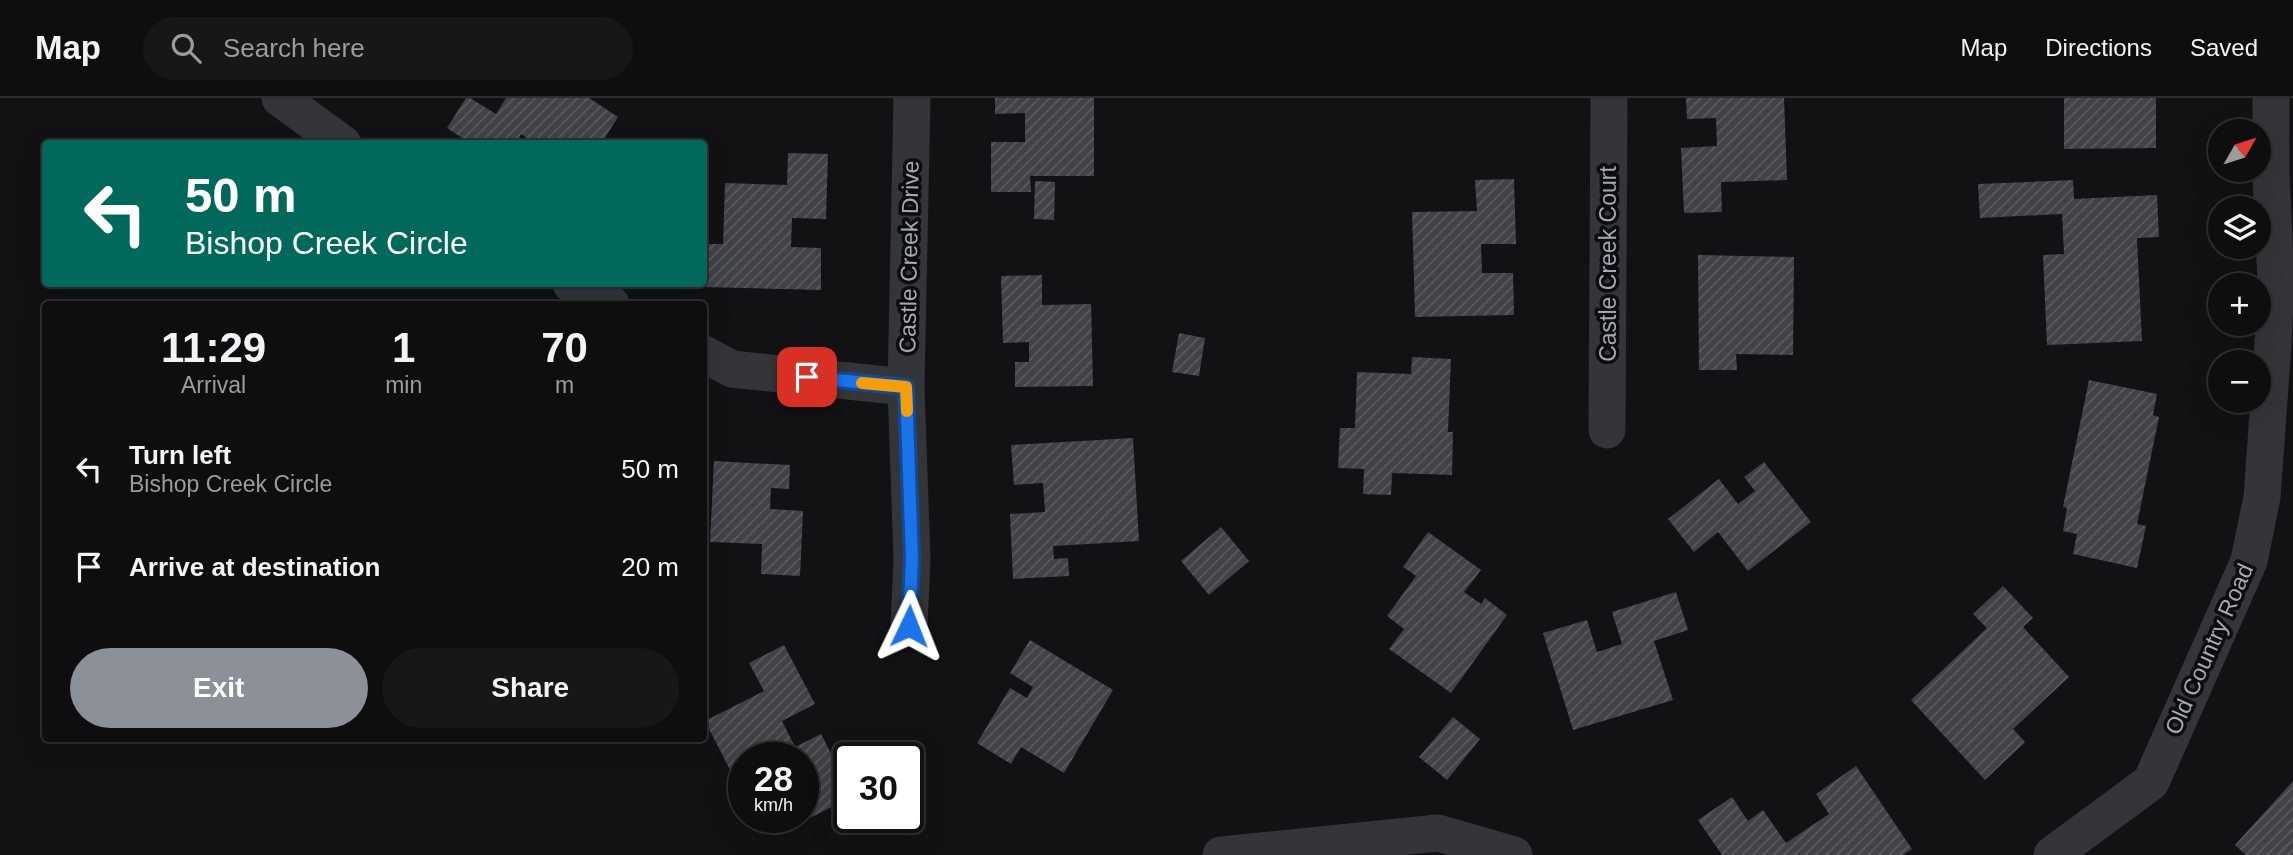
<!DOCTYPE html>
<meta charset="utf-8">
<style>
:root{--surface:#0e0e0f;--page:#171718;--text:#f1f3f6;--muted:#9b9c9e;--line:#2e2e2f;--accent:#8c9099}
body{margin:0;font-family:Helvetica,sans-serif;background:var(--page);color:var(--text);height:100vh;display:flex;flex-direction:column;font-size:26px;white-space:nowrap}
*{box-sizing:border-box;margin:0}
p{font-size:23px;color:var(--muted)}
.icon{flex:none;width:38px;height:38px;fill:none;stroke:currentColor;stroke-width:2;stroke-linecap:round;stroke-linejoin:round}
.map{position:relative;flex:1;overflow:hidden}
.details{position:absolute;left:42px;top:203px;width:665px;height:441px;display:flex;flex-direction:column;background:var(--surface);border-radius:7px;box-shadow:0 7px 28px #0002,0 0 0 2px var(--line)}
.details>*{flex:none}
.hud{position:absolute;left:42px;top:42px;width:665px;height:147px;border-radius:7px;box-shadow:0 7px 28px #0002,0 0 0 2px var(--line);background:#00695c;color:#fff;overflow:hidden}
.needle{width:46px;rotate:51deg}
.controls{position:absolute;left:2208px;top:21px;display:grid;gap:14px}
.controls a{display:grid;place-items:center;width:63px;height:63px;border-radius:50%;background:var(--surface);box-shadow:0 7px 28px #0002,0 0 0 2px var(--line);font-size:35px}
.speed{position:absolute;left:728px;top:644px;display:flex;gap:14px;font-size:35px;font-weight:700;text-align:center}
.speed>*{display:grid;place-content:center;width:91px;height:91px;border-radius:50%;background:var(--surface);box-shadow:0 7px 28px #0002,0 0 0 2px var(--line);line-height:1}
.speed small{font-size:18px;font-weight:400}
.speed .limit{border:4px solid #111;border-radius:10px;background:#fff;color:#111}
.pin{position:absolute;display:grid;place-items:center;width:60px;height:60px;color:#fff;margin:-30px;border-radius:14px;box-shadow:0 4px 10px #0006}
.me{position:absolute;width:77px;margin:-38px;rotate:2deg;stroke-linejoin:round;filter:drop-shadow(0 0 5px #0008)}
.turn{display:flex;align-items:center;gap:24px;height:147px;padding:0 28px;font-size:32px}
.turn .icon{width:91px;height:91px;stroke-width:2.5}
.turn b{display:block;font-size:49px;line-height:60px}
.eta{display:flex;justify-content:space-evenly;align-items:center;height:119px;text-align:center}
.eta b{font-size:42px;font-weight:800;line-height:49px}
.primary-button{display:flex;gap:14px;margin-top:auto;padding:14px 28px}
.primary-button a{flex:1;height:80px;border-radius:42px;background:var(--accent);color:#fff;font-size:28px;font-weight:800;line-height:80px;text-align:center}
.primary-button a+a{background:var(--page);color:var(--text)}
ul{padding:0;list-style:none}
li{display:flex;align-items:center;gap:21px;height:98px;padding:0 28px}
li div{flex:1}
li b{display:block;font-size:26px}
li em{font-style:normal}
header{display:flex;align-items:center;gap:42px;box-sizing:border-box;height:98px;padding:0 35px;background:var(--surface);border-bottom:2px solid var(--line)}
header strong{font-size:33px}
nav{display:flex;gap:38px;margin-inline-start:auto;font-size:24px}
.search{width:490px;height:63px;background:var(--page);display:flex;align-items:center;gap:18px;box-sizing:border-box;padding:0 24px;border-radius:38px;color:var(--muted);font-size:26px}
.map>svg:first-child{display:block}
.building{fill:url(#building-hatch)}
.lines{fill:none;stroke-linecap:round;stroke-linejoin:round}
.minor{stroke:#333539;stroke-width:37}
.route-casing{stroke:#114b97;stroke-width:18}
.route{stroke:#1a73e8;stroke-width:12}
.slow{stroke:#f59e0b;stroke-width:12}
.labels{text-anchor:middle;stroke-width:7;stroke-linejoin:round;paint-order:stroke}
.street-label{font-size:23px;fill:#a4aab4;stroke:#0d0d0f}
</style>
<header>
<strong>Map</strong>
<div class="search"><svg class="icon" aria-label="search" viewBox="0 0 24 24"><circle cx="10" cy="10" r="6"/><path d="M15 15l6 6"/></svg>Search here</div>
<nav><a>Map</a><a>Directions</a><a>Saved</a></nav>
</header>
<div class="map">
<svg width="2293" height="757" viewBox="0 0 2293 757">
<defs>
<pattern id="building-hatch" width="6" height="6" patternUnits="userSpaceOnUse" patternTransform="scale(1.75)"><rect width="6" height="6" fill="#414247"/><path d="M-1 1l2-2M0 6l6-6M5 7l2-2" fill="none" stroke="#595b5f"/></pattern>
</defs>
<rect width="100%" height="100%" fill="#121214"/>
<!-- building -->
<g class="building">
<polygon points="466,0 470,0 496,16 506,0 589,0 618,19 601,46 536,46 521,36 516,46 471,46 447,30"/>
<polygon points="995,0 1094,0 1094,78 1030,78 1031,94 991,94 991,44 1025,44 1025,15 995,16"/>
<polygon points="1686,0 1784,0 1787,82 1721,84 1722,114 1684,115 1681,50 1717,48 1716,20 1687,21"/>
<polygon points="2064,0 2156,0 2156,50 2064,51"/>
<polygon points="788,55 828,56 826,121 792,120 791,149 821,150 821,192 704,189 705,146 723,146 725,85 787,87"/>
<polygon points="1514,81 1516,146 1481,146 1482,175 1513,175 1514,217 1415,219 1412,114 1477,113 1475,82"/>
<polygon points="2073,82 2074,101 2157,97 2159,139 2137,140 2142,243 2047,247 2043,157 2064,156 2062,116 1980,120 1978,86"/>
<polygon points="1035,83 1055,84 1054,122 1034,121"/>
<polygon points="1698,157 1794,159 1793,257 1736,256 1737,272 1699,272"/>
<polygon points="1042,177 1042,207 1091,206 1093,288 1015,289 1015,264 1029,264 1029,244 1003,245 1001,178"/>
<polygon points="1179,235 1205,240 1199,278 1172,274"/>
<polygon points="1412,259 1451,261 1448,334 1453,334 1452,377 1392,375 1391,397 1363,396 1364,371 1338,370 1340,330 1355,330 1357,274 1411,276"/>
<polygon points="2089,282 2157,296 2153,317 2159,319 2137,426 2146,428 2137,470 2073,456 2077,436 2063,433 2067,410 2063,409"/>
<polygon points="1133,340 1139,443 1053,448 1054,461 1068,460 1069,478 1013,481 1010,416 1045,414 1043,385 1014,387 1011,347"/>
<polygon points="714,363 790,367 789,391 771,390 770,411 803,413 800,478 761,476 762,446 710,444"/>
<polygon points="1764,364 1811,424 1748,473 1718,434 1694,454 1668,421 1719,381 1738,406 1755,393 1744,379"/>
<polygon points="1221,429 1249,463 1209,497 1181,463"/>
<polygon points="1428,434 1481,472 1464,494 1481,506 1485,500 1507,517 1451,595 1389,551 1404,531 1387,518 1416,478 1403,469"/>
<polygon points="2003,488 2033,520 2023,529 2069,579 2013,631 2025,644 1985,682 1911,602 1987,530 1973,516"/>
<polygon points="1676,494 1688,532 1654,543 1673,602 1573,632 1543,535 1587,522 1597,554 1622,546 1612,514"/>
<polygon points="1030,542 1113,592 1064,675 1021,649 1011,666 977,645 1010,590 1027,600 1033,589 1010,575"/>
<polygon points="784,547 815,606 782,623 795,649 821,636 849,690 849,700 812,719 803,702 803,660 744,660 744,699 705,623 764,593 749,565"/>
<polygon points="1453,619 1480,641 1447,682 1419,659"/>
<polygon points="1856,668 1912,751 1903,757 1722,757 1698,722 1732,699 1748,723 1763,712 1786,745 1829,716 1816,696"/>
<polygon points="2293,683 2293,757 2246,757 2235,747"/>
</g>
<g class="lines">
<!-- minor -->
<g class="minor">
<polyline points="280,0 343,46"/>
<polyline points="571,186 611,206"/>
<polyline points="704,256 732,271 906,289"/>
<polyline points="1607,332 1609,0"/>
<polyline points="909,528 912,461 906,289 912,0"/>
<polyline points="1221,757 1438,735 1514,757"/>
<polyline points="2052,757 2151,684 2249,463 2262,399 2273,247 2276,183 2271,77 2271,0"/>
</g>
</g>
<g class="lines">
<defs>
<polyline id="route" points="807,279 906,289 912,461 909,528"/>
</defs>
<!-- route casing -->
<use href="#route" class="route-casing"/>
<!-- route -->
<use href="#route" class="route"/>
<!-- slow -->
<polyline class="slow" points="862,285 906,289 907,313"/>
</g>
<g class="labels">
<!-- street labels -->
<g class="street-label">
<text transform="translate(909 159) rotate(-89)" y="8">Castle Creek Drive</text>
<text transform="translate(1608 166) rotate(-90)" y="8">Castle Creek Court</text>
<text transform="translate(2209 551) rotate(-66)" y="8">Old Country Road</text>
</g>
</g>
</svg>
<div class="controls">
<a><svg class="needle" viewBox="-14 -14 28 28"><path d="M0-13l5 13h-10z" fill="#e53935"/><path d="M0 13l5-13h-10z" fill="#9b9c9e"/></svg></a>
<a><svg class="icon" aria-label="layers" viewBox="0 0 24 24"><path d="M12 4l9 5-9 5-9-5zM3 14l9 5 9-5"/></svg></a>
<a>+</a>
<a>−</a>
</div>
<div class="speed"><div>28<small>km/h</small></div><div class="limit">30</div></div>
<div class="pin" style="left:807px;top:279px;background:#d93025"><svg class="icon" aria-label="arrive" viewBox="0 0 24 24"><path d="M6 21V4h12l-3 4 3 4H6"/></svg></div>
<svg class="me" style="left:909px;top:528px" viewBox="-20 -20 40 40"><path d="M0-17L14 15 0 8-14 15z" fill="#1a73e8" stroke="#fff" stroke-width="4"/></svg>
<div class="hud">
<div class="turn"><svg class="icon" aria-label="left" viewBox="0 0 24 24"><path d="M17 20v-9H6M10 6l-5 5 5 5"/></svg><div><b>50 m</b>Bishop Creek Circle</div></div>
</div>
<section class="details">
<div class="eta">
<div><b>11:29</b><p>Arrival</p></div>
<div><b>1</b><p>min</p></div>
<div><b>70</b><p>m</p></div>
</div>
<ul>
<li><svg class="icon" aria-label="left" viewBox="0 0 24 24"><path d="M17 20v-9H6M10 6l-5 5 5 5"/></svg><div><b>Turn left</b><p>Bishop Creek Circle</p></div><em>50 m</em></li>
<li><svg class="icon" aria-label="arrive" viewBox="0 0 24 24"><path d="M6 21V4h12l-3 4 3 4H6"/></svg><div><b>Arrive at destination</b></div><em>20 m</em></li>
</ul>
<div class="primary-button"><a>Exit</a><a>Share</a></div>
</section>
</div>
